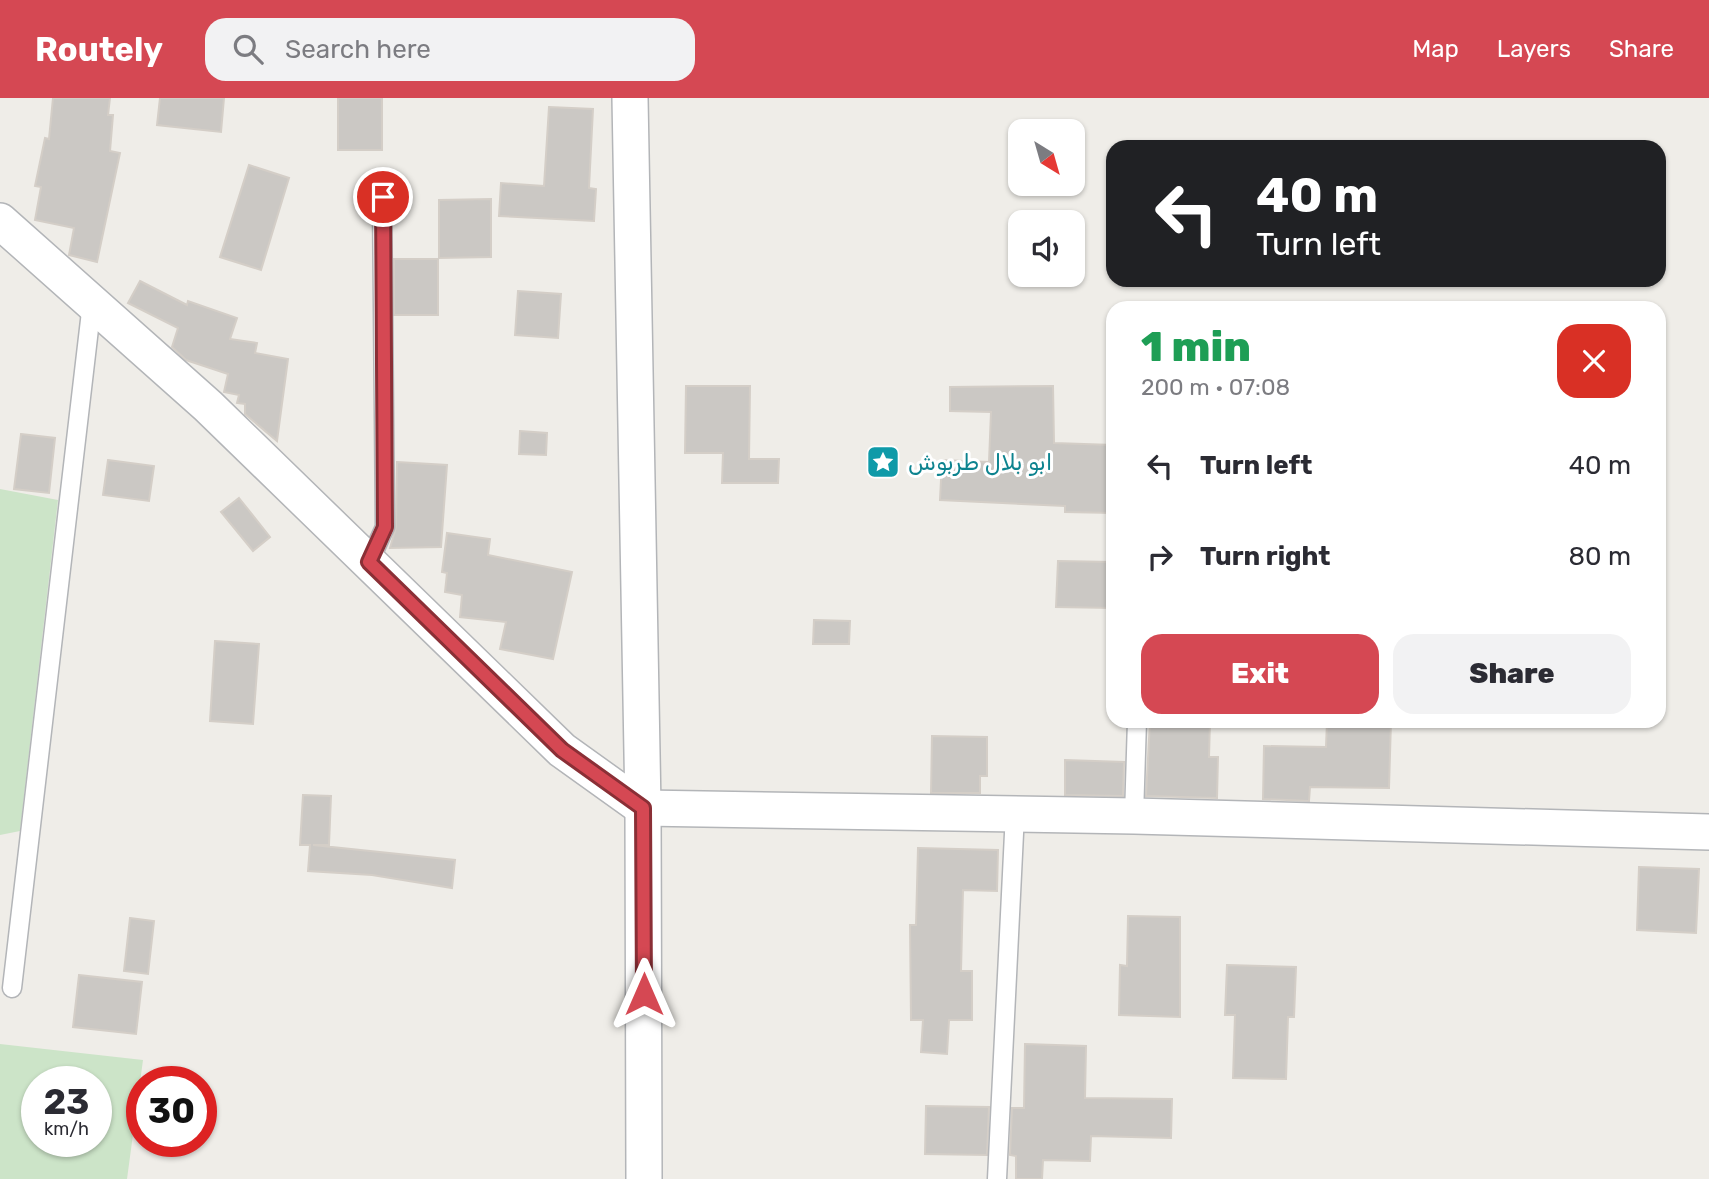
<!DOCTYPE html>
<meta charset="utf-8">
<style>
:root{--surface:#fff;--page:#f2f2f3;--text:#2b2b33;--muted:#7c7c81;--accent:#d54853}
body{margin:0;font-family:Rubik,Vazirmatn,sans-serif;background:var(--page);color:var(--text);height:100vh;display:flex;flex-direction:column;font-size:26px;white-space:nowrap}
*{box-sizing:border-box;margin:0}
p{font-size:23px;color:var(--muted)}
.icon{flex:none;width:38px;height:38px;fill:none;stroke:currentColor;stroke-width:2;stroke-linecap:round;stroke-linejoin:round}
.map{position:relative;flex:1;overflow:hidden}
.sheet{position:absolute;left:1106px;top:203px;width:560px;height:427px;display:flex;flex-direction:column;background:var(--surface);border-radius:21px;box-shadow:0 2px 5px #0004}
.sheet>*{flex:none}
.guide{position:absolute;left:1106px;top:42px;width:560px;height:147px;border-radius:21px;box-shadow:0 2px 5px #0004;background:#202124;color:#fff;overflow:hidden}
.needle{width:46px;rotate:143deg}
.buttons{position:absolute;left:1008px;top:21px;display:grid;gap:14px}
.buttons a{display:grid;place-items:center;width:77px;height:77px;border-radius:14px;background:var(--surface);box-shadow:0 2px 5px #0004;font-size:35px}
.speed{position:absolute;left:21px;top:968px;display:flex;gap:14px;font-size:35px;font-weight:700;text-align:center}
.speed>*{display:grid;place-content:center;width:91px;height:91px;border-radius:50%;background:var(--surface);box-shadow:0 2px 5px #0004;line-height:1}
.speed small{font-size:18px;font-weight:400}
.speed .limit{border:10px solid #d22;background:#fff;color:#111}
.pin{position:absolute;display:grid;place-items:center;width:60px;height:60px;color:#fff;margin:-30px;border:4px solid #fff;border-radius:50%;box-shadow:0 2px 7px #0007}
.me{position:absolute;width:77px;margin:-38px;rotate:0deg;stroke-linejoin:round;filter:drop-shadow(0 0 5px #0008)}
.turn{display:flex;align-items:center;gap:24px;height:147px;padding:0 35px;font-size:32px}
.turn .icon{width:91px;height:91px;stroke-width:2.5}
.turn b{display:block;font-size:49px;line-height:60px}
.round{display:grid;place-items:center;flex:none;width:74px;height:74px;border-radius:21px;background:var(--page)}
.head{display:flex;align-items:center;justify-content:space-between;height:119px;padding:0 35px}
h1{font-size:42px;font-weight:800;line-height:52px;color:#1e9e55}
.primary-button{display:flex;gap:14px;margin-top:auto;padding:14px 35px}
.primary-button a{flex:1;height:80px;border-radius:21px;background:var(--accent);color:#fff;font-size:28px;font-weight:800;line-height:80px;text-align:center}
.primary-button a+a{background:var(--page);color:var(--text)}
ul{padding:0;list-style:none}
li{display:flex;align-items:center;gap:21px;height:91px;padding:0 35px}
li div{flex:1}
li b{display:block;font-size:26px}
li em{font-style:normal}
header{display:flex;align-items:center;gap:42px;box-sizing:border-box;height:98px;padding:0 35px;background:var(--accent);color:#fff}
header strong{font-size:33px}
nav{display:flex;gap:38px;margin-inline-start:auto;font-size:24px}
.search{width:490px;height:63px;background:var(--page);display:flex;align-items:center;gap:18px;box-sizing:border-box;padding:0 24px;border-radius:21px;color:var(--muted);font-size:26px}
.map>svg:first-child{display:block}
.green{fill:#cce4c8;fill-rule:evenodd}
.building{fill:#cbc8c4;stroke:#d4cec7;stroke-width:2}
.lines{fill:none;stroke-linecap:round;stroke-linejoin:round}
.service-casing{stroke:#b3b5b8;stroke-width:21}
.minor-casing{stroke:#b3b5b8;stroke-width:38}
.service{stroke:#fff;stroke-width:18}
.minor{stroke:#fff;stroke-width:35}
.route-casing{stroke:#8a2f36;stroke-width:18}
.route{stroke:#d54853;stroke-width:12}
.labels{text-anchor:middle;stroke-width:6;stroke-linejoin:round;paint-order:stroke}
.culture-label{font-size:23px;fill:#0d838f;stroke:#fff;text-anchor:start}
</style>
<header>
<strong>Routely</strong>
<div class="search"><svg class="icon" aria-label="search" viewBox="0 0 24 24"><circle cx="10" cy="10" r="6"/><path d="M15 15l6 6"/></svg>Search here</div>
<nav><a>Map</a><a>Layers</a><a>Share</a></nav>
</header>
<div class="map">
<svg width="1709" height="1081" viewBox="0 0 1709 1081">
<rect width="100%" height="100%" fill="#efede8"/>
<!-- green -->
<g class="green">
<polygon points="0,391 58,402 20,733 0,737"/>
<path d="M0 946 143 962 127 1081H0ZM37 984H96V1043H37Z"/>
</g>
<!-- building -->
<g class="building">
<polygon points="53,0 110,0 108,17 113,17 110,53 120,55 97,164 69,157 74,130 35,122 41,89 35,88 45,40 49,41"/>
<polygon points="160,0 224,0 221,34 157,27"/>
<rect x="338" y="0" width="44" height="52"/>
<polygon points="549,9 593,11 589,90 596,91 594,123 499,118 501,85 544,88"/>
<polygon points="249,67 289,80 261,172 220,159"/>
<polygon points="491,101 491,159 439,160 439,102"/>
<rect x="394" y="161" width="44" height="56"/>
<polygon points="140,183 187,207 188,203 237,220 230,241 257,245 255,255 288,261 277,343 245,316 245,306 237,305 239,297 224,294 228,276 186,262 172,249 178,230 128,205"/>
<polygon points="518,193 561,196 558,240 515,237"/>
<polygon points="686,288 750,288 749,361 779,361 778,385 722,385 723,355 685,355"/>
<polygon points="1053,288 1054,345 1113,347 1113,415 1065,414 1065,408 940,402 942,362 989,364 991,314 950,313 950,289"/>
<polygon points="520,333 547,335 546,357 519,356"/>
<polygon points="21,336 55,340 49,395 14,391"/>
<polygon points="108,362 154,368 149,403 103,397"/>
<polygon points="397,364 447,367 441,449 390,450 396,429"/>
<polygon points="239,400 270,439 253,453 221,414"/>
<polygon points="447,435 490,441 488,457 572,474 553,561 500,551 506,524 460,519 462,497 445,494 447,475 442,474"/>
<polygon points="1058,463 1113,464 1113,510 1056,509"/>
<polygon points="814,522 850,523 849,546 813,546"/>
<polygon points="215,543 259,546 253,626 210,623"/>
<polygon points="1150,623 1210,623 1209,659 1218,659 1217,700 1146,698"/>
<polygon points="1327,623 1391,623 1389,690 1310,689 1309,703 1263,701 1264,648 1326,649"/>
<polygon points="932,638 987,639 987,678 980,678 980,695 931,695"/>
<polygon points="1065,662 1124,664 1123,698 1065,697"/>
<polygon points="303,697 331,698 329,747 313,747 455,762 452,790 372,777 308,773 310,747 300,747"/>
<polygon points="918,750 998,752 997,793 963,792 961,873 972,873 972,922 949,922 947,956 921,954 923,922 911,922 910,827 916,827"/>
<polygon points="1639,769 1699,771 1696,835 1637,832"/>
<polygon points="1128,818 1180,819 1180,919 1119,917 1120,867 1127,868"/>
<polygon points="130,820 154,823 148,876 124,873"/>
<polygon points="1227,867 1296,869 1294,919 1288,919 1286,981 1233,980 1235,917 1225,917"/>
<polygon points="79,877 142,884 136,936 73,929"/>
<polygon points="1025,946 1086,948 1085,1000 1172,1001 1171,1040 1091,1038 1090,1063 1043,1062 1042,1081 1016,1081 1016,1058 1010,1057 1012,1010 1024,1010"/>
<polygon points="926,1008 989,1009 987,1057 925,1056"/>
</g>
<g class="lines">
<defs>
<g id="service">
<polyline points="369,464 385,429 382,99"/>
<polyline points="1134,718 1137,623"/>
<polyline points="12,890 92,205"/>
<polyline points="997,1081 1015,715"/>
</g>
<g id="minor">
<polyline points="630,0 643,710 644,1081"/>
<polyline points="0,123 208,308 562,652 643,710 1134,718 1709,734"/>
</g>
</defs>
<!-- service casing -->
<use href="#service" class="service-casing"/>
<!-- minor casing -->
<use href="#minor" class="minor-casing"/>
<!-- service -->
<use href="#service" class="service"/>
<!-- minor -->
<use href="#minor" class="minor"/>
</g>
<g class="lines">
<defs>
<polyline id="route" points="383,99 385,429 369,464 562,652 643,710 644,896"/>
</defs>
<!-- route casing -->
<use href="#route" class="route-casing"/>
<!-- route -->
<use href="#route" class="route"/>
</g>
<!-- icons -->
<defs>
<symbol id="sight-square" viewBox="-11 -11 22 22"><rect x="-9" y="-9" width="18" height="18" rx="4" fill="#0f9aa8" stroke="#fff"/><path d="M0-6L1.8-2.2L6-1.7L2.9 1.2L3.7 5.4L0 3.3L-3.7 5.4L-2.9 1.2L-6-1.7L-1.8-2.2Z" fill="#fff"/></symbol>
</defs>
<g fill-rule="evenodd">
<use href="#sight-square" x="864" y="345" width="38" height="38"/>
</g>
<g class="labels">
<!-- culture labels -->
<g class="culture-label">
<text x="908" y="372">ابو بلال طربوش</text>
</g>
</g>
</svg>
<div class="buttons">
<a><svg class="needle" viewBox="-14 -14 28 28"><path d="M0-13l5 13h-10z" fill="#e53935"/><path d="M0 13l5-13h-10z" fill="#7c7c81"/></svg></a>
<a><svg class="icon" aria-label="sound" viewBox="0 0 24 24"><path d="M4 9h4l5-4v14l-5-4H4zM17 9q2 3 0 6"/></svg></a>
</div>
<div class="speed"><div>23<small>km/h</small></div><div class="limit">30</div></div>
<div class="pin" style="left:383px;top:99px;background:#d93025"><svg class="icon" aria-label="arrive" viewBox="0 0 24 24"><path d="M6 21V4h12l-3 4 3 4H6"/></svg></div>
<svg class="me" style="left:644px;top:896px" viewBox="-20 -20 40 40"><path d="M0-17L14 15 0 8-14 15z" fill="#d54853" stroke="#fff" stroke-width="4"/></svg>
<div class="guide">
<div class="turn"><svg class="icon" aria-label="left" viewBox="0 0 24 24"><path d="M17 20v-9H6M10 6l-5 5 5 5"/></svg><div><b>40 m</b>Turn left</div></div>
</div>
<section class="sheet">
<div class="head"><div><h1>1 min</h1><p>200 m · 07:08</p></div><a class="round" style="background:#d93025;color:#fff"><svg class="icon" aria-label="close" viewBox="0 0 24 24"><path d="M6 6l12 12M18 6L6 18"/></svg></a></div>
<ul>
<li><svg class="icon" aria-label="left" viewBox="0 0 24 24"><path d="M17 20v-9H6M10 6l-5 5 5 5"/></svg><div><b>Turn left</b></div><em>40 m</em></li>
<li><svg class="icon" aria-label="right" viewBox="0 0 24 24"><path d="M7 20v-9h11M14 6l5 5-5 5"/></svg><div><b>Turn right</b></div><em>80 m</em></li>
</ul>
<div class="primary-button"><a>Exit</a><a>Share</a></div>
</section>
</div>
